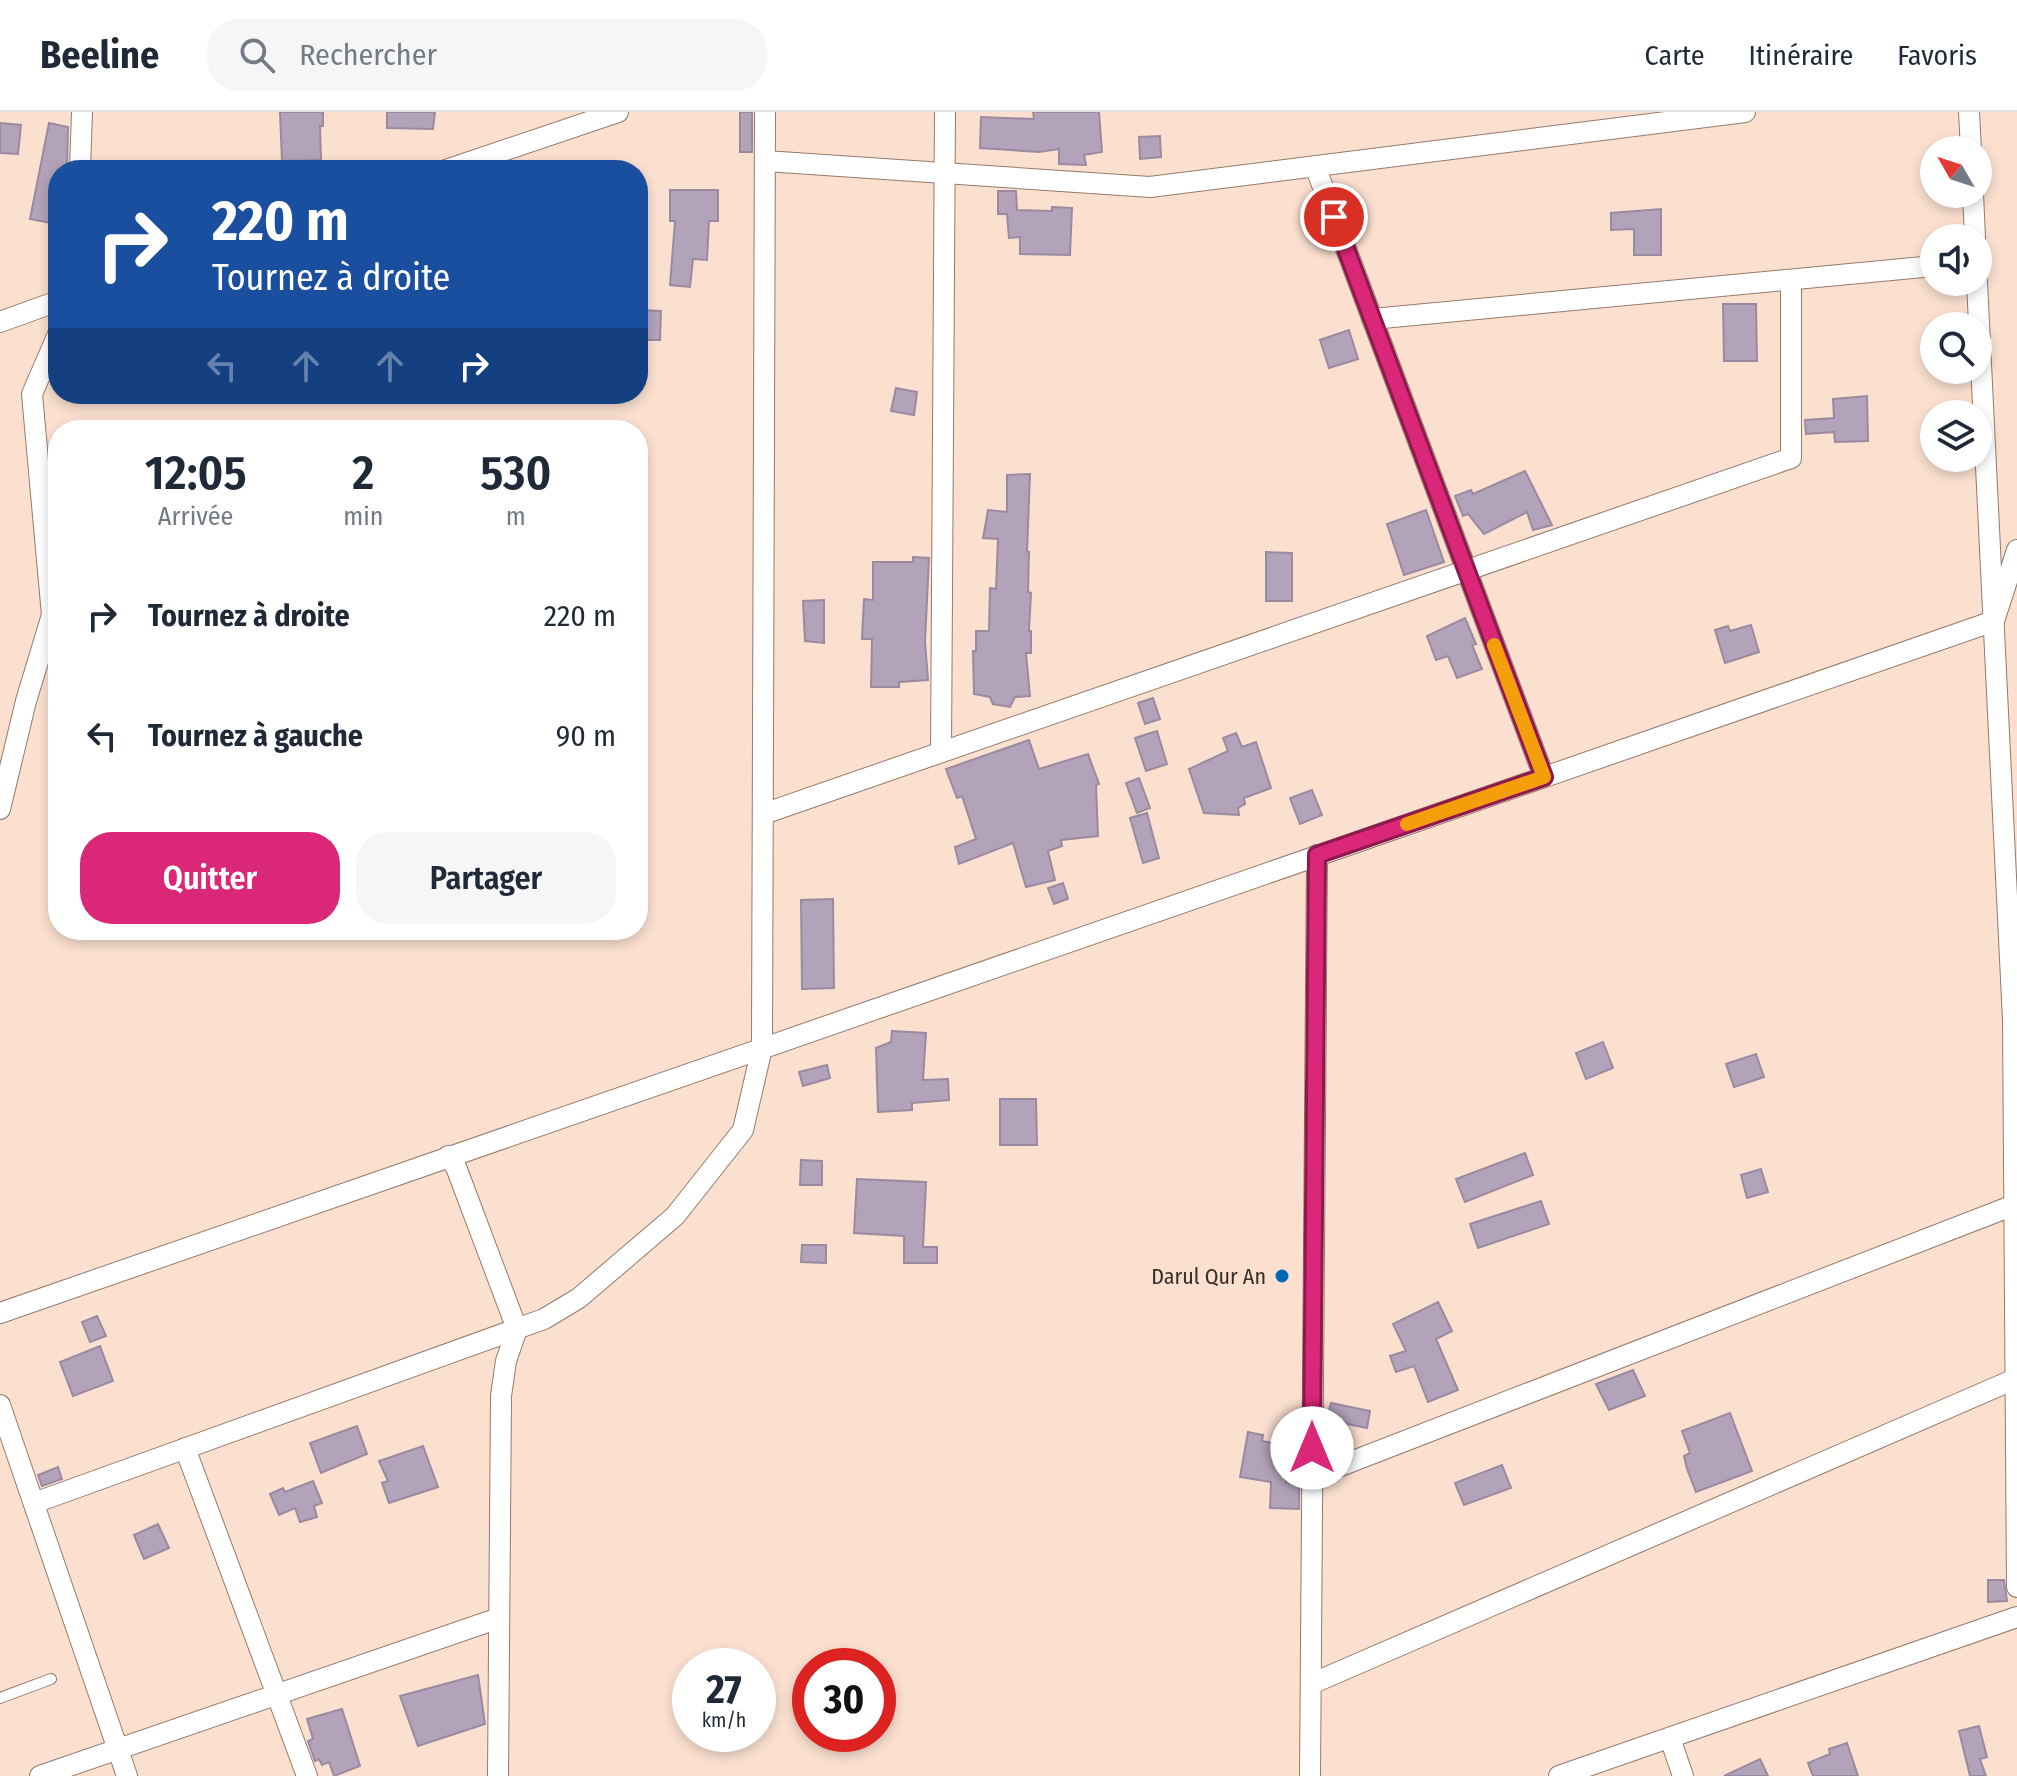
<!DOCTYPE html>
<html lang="fr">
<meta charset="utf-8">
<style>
:root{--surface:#fff;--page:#f6f6f7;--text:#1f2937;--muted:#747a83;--line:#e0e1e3;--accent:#db2777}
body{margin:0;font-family:"Fira Sans Condensed",sans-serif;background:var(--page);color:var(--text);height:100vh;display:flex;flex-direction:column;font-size:30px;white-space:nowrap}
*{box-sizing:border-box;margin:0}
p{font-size:26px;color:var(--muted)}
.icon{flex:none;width:44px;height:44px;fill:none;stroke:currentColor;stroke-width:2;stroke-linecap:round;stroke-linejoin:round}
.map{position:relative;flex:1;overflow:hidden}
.sheet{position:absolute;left:48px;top:308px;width:600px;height:520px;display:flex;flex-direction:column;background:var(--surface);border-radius:32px;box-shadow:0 4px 12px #0003}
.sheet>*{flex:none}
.banner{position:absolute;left:48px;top:48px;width:600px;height:244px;border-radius:32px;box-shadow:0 4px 12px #0003;background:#1a4fa0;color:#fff;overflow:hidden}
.needle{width:52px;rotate:309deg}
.tools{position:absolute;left:1920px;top:24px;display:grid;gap:16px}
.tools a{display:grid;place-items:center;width:72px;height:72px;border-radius:50%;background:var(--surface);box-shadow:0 4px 12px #0003;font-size:40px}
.speed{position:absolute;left:672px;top:1536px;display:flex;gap:16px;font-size:40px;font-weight:700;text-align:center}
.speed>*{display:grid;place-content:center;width:104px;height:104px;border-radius:50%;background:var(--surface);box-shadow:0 4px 12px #0003;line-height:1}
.speed small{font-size:20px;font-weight:400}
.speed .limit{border:12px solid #d22;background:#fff;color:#111}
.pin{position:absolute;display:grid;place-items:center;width:68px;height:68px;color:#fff;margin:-34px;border:4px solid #fff;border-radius:50%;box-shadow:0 2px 8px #0007}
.me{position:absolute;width:88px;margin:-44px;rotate:0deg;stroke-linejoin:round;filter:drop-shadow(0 0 6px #0008)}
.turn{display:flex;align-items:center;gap:28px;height:168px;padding:0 32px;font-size:36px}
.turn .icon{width:104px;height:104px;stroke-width:2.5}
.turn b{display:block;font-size:56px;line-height:68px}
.lanes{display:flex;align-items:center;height:76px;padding:0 32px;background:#0003;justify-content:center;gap:40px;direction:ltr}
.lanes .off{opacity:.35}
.eta{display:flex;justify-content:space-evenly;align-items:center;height:136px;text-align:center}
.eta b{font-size:48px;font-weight:600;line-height:56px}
.button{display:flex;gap:16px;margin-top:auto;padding:16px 32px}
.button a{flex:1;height:92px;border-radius:32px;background:var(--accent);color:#fff;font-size:32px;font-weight:600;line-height:92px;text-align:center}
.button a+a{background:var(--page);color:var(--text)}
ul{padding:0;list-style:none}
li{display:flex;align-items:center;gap:24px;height:120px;padding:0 32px}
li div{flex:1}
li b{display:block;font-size:30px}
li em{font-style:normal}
header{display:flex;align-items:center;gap:48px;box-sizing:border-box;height:112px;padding:0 40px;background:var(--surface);border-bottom:2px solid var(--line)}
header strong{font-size:38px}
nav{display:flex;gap:44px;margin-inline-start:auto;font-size:28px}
.search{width:560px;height:72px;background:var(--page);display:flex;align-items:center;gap:20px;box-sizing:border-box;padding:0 28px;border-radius:32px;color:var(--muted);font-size:30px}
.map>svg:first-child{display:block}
.building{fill:#b3a3ba;stroke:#9a8aa0;stroke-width:2}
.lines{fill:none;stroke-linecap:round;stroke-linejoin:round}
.lane-casing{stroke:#937b6c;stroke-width:12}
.street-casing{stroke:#937b6c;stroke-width:22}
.lane{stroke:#fff;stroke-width:10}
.street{stroke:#fff;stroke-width:20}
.route-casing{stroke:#8e194d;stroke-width:20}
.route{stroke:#db2777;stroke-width:14}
.slow{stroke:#f59e0b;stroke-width:14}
.poi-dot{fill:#0068b4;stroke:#fbe0d0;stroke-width:3}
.labels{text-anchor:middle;stroke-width:6;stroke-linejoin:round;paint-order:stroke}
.poi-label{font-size:22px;fill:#382e28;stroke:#fbe0d0;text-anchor:end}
</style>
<header>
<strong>Beeline</strong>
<div class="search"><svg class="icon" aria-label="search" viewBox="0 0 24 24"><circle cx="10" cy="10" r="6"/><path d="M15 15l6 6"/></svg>Rechercher</div>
<nav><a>Carte</a><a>Itinéraire</a><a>Favoris</a></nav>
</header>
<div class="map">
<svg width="2017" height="1664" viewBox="0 0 2017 1664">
<rect width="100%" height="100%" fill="#fbe0d0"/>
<!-- building -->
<g class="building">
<polygon points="280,0 323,0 323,14 320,14 321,48 282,49"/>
<polygon points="387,0 435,0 433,17 387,16"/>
<rect x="740" y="0" width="12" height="40"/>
<polygon points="1033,0 1099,0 1102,40 1084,43 1086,53 1059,52 1059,37 1039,40 980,36 981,5 1034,7"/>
<polygon points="0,11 21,13 18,42 0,41"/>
<polygon points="49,11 68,15 67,58 58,58 56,112 30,107"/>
<polygon points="1160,24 1161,45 1140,47 1139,25"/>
<polygon points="670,78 718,78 718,109 709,109 707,148 693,147 690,175 670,173 675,109 670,109"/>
<polygon points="998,79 1016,79 1017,98 1052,99 1052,95 1072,96 1070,143 1020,142 1020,125 1009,126 1007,102 998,102"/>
<polygon points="1661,97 1661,143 1634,143 1634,117 1611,118 1611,101"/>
<polygon points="1723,192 1756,192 1757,249 1724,249"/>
<polygon points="638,198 661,199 660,228 638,228"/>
<polygon points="1349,218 1358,247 1329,256 1320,228"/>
<polygon points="896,276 917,280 914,303 891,299"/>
<polygon points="1867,284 1868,329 1835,330 1834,320 1806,322 1805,308 1834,306 1833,287"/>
<polygon points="1525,359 1552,413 1533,418 1527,400 1484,422 1468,402 1463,404 1455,384 1471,378 1473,382"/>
<polygon points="1030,362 1027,440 1029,440 1028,480 1031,481 1029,519 1031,519 1031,541 1026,541 1030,584 1015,585 1010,595 993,592 990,585 974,582 973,539 976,539 976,519 989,519 990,476 996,477 998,427 983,426 988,398 1007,400 1007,363"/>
<polygon points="1426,398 1444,450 1404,463 1387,412"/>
<polygon points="1266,440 1292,441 1292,489 1266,489"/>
<polygon points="913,445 929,446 925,530 928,568 899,570 899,575 871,575 872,527 862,527 864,487 873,488 873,450 913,450"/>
<polygon points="824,488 824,531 805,529 803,489"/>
<polygon points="1465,506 1476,532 1472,533 1482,557 1457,566 1448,544 1436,548 1427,524"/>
<polygon points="1751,513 1759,540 1725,551 1715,518 1728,514 1730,519"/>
<polygon points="1153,586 1160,607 1145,612 1138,591"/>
<polygon points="1157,619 1167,652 1146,659 1135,626"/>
<polygon points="1236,621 1242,635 1256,630 1271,676 1244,686 1245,692 1238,696 1239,703 1204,701 1189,657 1228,639 1223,626"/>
<polygon points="1029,628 1039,657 1088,642 1099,672 1096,673 1098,724 1061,728 1062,734 1048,739 1055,768 1026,775 1013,731 959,752 955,735 976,727 962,684 957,686 946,657"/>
<polygon points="1139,666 1150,696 1137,701 1126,671"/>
<polygon points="1312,678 1322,703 1300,712 1290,686"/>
<polygon points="1147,701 1159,746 1143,751 1130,706"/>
<polygon points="1063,771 1068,787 1054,792 1048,776"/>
<polygon points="833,787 834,876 802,877 801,788"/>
<polygon points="892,919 926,921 923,968 948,967 949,988 912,991 912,998 878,1000 876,936 891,930"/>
<polygon points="1603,930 1613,956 1586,967 1576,941"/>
<polygon points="1756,942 1764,965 1734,975 1726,952"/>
<polygon points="827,953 830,966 803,974 799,960"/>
<polygon points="1000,987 1036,987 1037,1033 1000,1033"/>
<polygon points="1525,1041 1533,1063 1465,1090 1456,1067"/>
<polygon points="801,1048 822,1049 822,1073 800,1073"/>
<polygon points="1761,1057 1768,1080 1747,1086 1741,1063"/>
<polygon points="857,1067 926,1070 923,1135 937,1135 937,1151 904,1151 904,1124 854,1121"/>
<polygon points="1541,1089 1549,1112 1478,1136 1470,1112"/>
<polygon points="802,1133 826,1133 826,1151 801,1150"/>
<polygon points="1438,1190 1452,1219 1436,1227 1458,1278 1428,1290 1414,1254 1396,1260 1390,1244 1406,1239 1393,1212"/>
<polygon points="97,1204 106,1224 90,1230 82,1210"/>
<polygon points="100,1234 113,1269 73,1284 60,1250"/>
<polygon points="1633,1258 1645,1284 1609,1298 1596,1272"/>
<polygon points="1331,1291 1370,1299 1367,1316 1327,1308"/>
<polygon points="1730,1301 1752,1359 1696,1380 1687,1357 1684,1344 1690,1341 1682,1319"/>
<polygon points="357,1314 367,1342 321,1361 310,1331"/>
<polygon points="1248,1320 1263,1323 1262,1329 1292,1335 1286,1371 1299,1372 1299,1397 1270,1396 1271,1370 1240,1365"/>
<polygon points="423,1334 438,1375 389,1391 382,1371 388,1369 379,1349"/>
<polygon points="1502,1353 1511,1376 1464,1393 1455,1371"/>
<polygon points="58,1355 62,1367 42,1374 38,1363"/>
<polygon points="313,1369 322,1391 314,1394 317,1405 300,1410 295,1396 279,1403 270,1382 283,1376 285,1380"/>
<polygon points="158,1412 169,1436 144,1447 134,1423"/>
<polygon points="1988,1468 2004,1468 2007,1489 1988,1490"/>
<polygon points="478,1563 485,1612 418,1634 400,1584"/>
<polygon points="342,1597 360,1654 334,1664 329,1650 322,1653 319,1647 315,1649 308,1629 313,1627 307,1607"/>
<polygon points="1979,1614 1987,1645 1980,1647 1986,1664 1970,1664 1959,1619"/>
<polygon points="1847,1631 1858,1664 1813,1664 1808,1651 1830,1642 1829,1637"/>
<polygon points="1760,1647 1768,1664 1724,1664"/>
</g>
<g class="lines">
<defs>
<polyline id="lane" points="0,1586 51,1567"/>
<g id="street">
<polyline points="1969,0 1971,38"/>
<polyline points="765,49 1150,75 1745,0"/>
<polyline points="1315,54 1544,665"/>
<polyline points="80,58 82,0"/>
<polyline points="446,58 618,0"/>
<polyline points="1973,82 1975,126"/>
<polyline points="1977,170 2013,908 2017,1475"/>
<polyline points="1372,207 1934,154"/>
<polyline points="0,210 58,189"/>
<polyline points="941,640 945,0"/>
<polyline points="0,697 26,589 52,503 32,282 58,222"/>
<polyline points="763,702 1791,346 1791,168"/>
<polyline points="448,1044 456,1055 517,1217 506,1249 501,1284 498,1664"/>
<polyline points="0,1201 1994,509 2017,438"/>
<polyline points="0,1293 127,1664"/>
<polyline points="185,1336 307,1664"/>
<polyline points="1312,1365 2014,1093"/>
<polyline points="34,1391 544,1207 579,1186 675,1104 743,1018 762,936 765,0"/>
<polyline points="1311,1572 2015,1267"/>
<polyline points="1670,1626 1683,1664"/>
<polyline points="40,1664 499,1506"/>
<polyline points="1310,1664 1317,743"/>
<polyline points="1559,1664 2017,1505"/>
</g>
</defs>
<!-- lane casing -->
<use href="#lane" class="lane-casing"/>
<!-- street casing -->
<use href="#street" class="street-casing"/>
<!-- lane -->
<use href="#lane" class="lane"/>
<!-- street -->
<use href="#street" class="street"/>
</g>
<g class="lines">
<defs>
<polyline id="route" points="1312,1336 1317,743 1544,665 1334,105"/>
</defs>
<!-- route casing -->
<use href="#route" class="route-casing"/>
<!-- route -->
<use href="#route" class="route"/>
<!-- slow -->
<polyline class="slow" points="1407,712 1544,665 1494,533"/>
</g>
<!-- markers -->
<circle class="poi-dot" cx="1282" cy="1164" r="8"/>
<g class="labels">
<!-- poi labels -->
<g class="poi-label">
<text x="1266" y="1172">Darul Qur An</text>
</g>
</g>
</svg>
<div class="tools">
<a><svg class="needle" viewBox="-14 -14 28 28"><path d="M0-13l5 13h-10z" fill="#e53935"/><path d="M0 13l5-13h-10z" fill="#747a83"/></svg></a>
<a><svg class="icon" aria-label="sound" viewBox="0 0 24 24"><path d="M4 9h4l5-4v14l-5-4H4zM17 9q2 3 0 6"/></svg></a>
<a><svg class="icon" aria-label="search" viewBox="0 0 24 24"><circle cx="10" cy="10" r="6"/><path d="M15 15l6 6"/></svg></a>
<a><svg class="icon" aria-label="layers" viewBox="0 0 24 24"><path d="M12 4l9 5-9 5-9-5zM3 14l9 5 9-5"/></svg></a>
</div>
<div class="speed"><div>27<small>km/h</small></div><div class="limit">30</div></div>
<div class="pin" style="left:1334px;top:105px;background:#d93025"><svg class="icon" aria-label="arrive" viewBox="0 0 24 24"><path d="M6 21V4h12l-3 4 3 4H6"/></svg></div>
<svg class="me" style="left:1312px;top:1336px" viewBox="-20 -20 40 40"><circle r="19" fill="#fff"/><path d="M0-13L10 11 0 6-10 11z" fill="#db2777"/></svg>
<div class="banner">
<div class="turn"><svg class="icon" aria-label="right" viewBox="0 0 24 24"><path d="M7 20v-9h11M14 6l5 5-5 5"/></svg><div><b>220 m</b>Tournez à droite</div></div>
<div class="lanes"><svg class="icon off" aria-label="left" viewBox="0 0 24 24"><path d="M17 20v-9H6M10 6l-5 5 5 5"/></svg><svg class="icon off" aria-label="ahead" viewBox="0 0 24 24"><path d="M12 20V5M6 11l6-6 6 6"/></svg><svg class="icon off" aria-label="ahead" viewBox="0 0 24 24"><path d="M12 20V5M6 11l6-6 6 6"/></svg><svg class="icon" aria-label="right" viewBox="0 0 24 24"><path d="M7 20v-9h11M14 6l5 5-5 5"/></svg></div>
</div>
<section class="sheet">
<div class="eta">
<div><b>12:05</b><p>Arrivée</p></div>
<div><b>2</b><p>min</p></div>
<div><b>530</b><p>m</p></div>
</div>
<ul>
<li><svg class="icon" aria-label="right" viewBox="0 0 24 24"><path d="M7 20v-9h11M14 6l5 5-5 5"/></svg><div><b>Tournez à droite</b></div><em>220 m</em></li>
<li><svg class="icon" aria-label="left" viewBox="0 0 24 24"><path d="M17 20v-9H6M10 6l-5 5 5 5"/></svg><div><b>Tournez à gauche</b></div><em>90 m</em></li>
</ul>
<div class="button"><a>Quitter</a><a>Partager</a></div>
</section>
</div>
